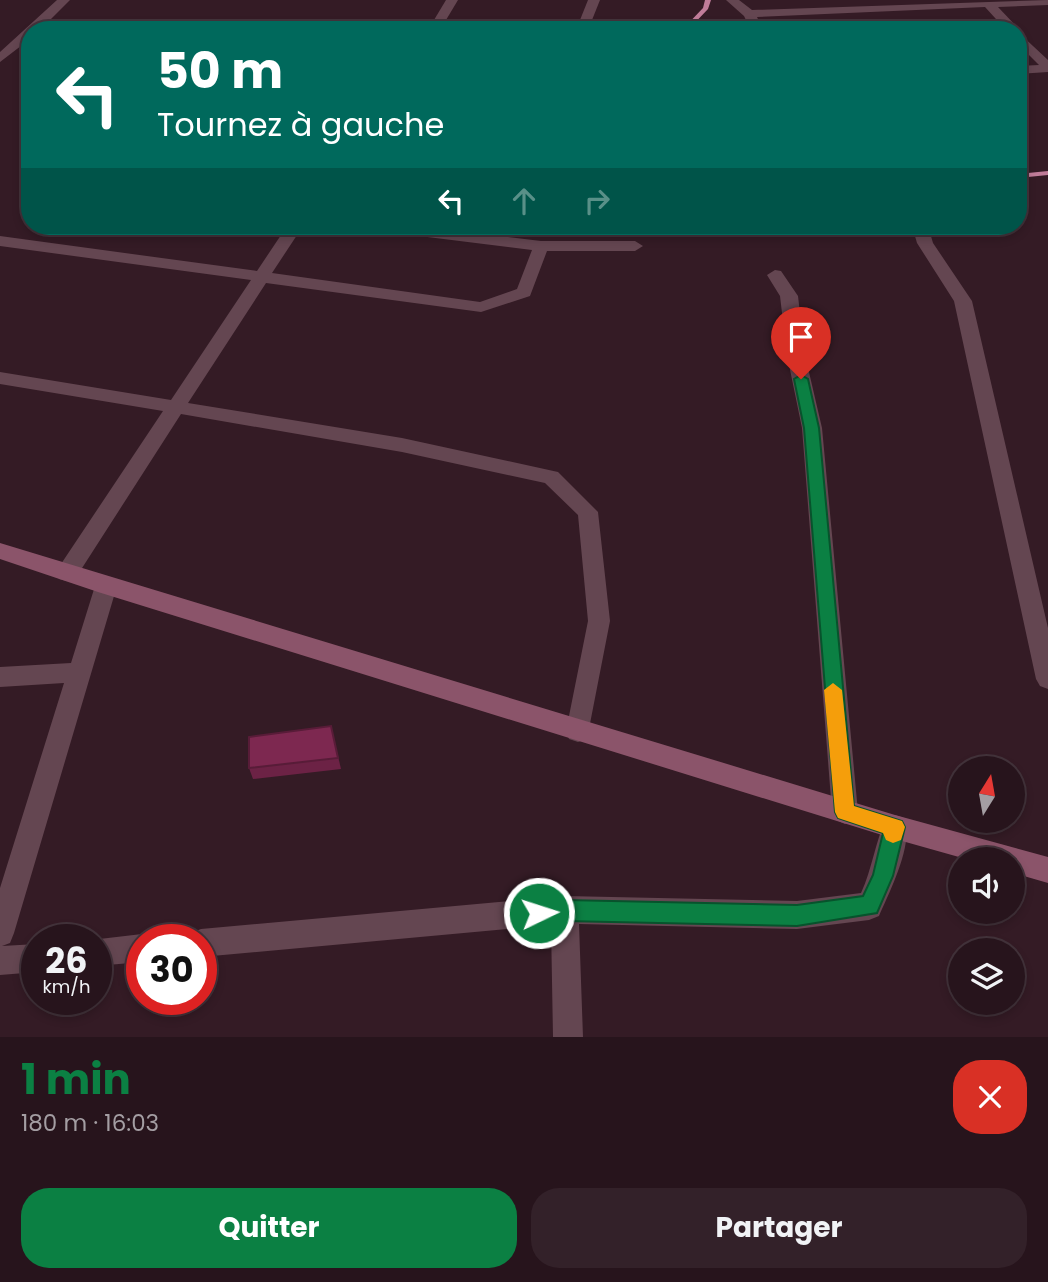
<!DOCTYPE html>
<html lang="fr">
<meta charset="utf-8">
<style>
:root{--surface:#27141c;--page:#332129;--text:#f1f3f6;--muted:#a49ea3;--line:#43333b;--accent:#0b8043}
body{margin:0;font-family:Poppins,sans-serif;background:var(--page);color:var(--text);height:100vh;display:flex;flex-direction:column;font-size:26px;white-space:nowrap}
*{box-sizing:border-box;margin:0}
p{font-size:23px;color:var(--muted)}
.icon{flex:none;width:38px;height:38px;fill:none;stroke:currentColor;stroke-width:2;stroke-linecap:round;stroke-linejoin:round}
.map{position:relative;height:1037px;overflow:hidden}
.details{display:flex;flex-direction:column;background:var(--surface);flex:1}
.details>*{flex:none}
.top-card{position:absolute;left:21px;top:21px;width:1006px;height:214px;border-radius:28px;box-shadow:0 4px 10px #0003,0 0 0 2px var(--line);background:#00695c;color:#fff;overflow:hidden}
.needle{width:46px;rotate:11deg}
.tools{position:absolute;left:948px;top:756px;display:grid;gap:14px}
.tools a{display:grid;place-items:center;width:77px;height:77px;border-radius:50%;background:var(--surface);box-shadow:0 4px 10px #0003,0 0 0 2px var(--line);font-size:35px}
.speed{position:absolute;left:21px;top:924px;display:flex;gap:14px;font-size:35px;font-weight:700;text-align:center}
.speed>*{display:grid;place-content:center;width:91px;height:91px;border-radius:50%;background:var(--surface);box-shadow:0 4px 10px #0003,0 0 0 2px var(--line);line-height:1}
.speed small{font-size:18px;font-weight:400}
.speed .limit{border:10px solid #d22;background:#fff;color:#111}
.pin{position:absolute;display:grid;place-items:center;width:60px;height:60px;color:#fff;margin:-72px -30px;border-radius:50% 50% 50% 0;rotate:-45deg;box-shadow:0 0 7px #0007}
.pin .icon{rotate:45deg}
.me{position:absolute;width:77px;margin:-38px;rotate:86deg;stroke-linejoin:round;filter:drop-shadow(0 0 5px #0008)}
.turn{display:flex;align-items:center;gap:24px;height:147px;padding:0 21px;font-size:32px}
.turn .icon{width:91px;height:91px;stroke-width:2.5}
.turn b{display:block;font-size:49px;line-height:60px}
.lanes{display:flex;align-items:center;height:66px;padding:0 21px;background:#0003;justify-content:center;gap:35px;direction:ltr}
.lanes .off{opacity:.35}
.round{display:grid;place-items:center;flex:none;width:74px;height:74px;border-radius:28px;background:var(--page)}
.overview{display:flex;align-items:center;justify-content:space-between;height:119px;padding:0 21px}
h1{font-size:42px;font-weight:700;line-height:52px;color:var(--accent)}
.action{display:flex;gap:14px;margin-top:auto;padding:14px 21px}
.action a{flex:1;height:80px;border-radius:28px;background:var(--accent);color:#fff;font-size:28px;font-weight:700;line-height:80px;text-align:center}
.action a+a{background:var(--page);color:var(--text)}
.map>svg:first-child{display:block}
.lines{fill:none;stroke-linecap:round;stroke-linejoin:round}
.stream{fill:#c07c99;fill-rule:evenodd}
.street{fill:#644651;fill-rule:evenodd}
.secondary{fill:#8b546a;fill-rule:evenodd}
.wall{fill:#6c2245}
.building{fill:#7d2850;stroke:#581c38;stroke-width:2}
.route{fill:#0b8043;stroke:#07532c;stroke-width:2}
.slow{fill:#f59e0b}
</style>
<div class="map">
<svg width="1048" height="1037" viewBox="0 0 1048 1037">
<rect width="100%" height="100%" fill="#341b25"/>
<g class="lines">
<!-- stream -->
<g class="stream">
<polygon points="705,0 711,0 708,9 688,30 682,30 703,8"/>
<polygon points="1048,171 1048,175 1018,178 1018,174"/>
</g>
<!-- street -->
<g class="street">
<polygon points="57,0 70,0 40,30 30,30 30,39 0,62 0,52"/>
<polygon points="446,0 458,0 440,30 428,30"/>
<polygon points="588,0 600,0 588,30 576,30"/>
<polygon points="726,0 739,0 752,10 1048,0 1048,5 998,7 1017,27 1019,30 1018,31 1006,30 985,7 757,17 763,30 751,30 744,16"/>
<polygon points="1018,32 1048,60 1048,72 1018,74 1018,66 1039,65 1018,44"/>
<polygon points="287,226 303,226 272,273 480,302 517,289 532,250 379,231 371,226 415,226 541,241 635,241 643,246 635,251 547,251 530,296 481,312 266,283 188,403 402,438 558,472 598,512 610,621 587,739 578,742 569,739 566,731 588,621 578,515 545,483 402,452 181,414 75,579 67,581 59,579 56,573 59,567 163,411 0,384 0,372 171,400 251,280 0,246 0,236 257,271"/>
<polygon points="912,226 928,226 933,243 972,301 1048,628 1048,689 1040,686 1036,679 954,301 917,243"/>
<polygon points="775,270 781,271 798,296 805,355 822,428 858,812 854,820 845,824 836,820 832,812 802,428 787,355 780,296 767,275"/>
<polygon points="106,577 114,580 117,586 14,933 10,943 2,946 37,944 37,972 0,975 0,888 64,683 0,687 0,667 71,663 95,586 98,580"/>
<path d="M895 815 904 818C915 842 889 893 879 916L869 920 797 929 579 924 583 1037H553L551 925 201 957V940H188L191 933 201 929 565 896 797 901 861 893C872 869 875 843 886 818Z"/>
<polygon points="142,934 153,940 142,940 142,962 96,966 96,940 91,940"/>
</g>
<!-- secondary -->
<polygon class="secondary" points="0,543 895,815 1048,857 1048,883 1013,873 1013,859 966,859 895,839 98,592 0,559"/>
</g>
<!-- wall -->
<polygon class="wall" points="331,726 341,769 253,779 249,768"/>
<!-- building -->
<polygon class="building" points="331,726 338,758 249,768 249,737"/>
<!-- route -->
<polygon class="route" points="801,375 808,379 819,428 854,806 902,821 905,827 893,876 877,913 797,926 565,921 539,923 532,920 529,913 532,905 565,900 797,905 863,896 873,875 883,833 838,818 835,812 804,428 794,379"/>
<!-- slow -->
<polygon class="slow" points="833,683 842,690 854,806 902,821 905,827 901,840 893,843 886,840 883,833 838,818 835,812 824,690"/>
</svg>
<div class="tools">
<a><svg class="needle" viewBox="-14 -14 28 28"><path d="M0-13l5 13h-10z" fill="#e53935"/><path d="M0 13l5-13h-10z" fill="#a49ea3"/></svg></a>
<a><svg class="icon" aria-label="sound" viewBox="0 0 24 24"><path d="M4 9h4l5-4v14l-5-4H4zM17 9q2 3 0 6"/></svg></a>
<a><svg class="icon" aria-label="layers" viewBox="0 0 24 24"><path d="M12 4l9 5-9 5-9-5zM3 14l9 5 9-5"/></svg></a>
</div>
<div class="speed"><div>26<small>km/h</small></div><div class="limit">30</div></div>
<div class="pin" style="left:801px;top:379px;background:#d93025"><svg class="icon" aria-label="arrive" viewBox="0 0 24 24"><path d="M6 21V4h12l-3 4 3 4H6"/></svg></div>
<svg class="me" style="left:539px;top:913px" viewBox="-20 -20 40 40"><circle r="17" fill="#0b8043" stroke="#fff" stroke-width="3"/><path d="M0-11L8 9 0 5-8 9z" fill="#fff"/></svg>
<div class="top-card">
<div class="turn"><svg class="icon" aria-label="left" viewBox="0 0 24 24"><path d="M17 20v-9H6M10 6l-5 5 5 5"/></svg><div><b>50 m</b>Tournez à gauche</div></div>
<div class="lanes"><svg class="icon" aria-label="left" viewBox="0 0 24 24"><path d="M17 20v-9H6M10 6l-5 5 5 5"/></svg><svg class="icon off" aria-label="ahead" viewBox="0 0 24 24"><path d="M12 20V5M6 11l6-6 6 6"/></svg><svg class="icon off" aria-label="right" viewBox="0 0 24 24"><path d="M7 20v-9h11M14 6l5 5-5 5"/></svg></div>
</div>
</div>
<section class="details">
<div class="overview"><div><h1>1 min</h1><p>180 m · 16:03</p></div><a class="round" style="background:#d93025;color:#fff"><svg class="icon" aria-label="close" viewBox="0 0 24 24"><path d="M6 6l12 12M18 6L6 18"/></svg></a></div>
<div class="action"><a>Quitter</a><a>Partager</a></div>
</section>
